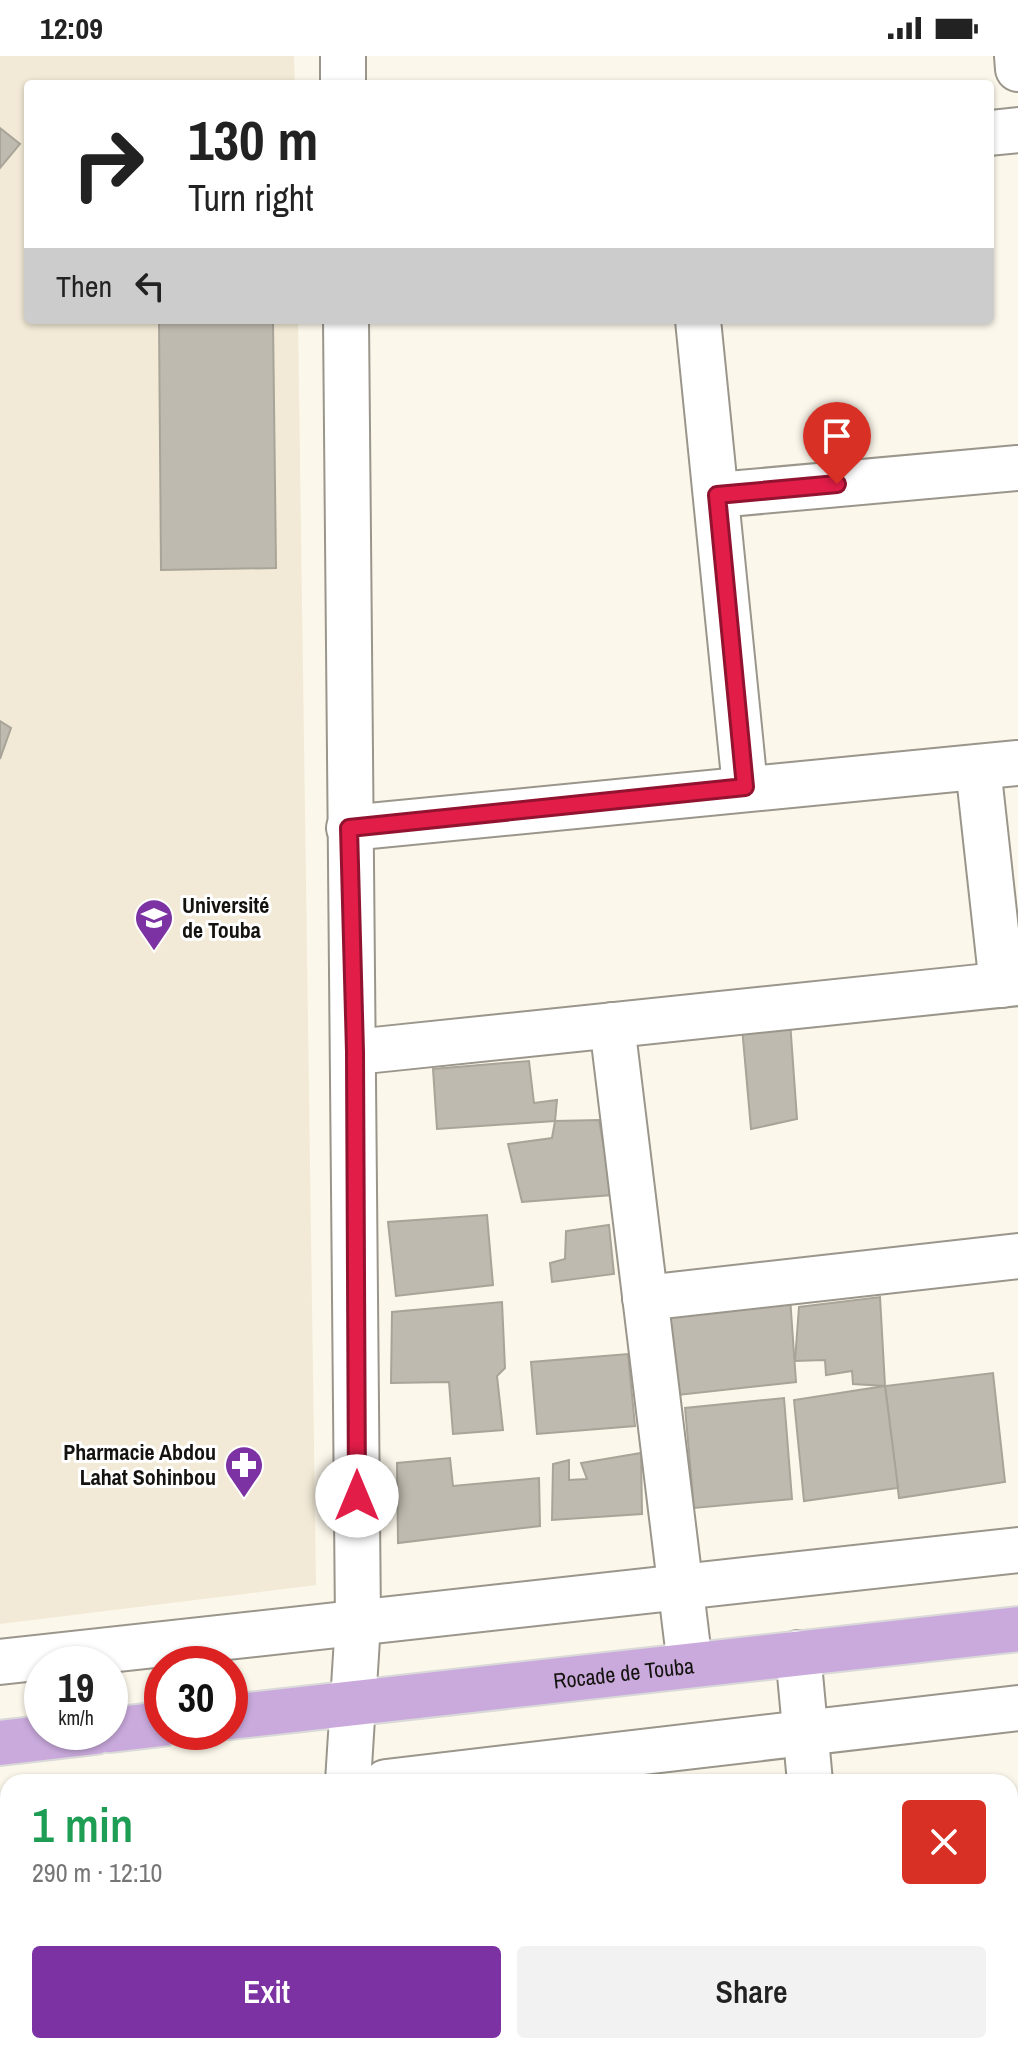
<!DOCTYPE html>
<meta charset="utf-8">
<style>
:root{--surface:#fff;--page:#f2f2f2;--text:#222;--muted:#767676;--accent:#7d32a4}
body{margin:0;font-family:"Archivo Narrow",sans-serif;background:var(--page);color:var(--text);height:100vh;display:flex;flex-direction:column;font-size:30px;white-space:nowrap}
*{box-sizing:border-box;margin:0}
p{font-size:26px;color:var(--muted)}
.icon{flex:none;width:44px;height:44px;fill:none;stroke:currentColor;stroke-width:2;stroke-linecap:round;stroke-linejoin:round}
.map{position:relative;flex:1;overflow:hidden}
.panel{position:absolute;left:0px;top:1718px;width:1018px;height:280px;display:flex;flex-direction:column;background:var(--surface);border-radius:24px 24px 0 0;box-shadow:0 2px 6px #0004}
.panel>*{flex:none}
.guide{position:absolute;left:24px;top:24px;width:970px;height:244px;border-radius:8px;box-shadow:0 2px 6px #0004;background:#fff;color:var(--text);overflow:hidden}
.speed{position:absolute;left:24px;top:1590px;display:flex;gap:16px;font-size:40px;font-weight:700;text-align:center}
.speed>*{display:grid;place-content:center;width:104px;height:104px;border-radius:50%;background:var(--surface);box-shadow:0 2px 6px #0004;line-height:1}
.speed small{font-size:20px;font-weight:400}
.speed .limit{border:12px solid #d22;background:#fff;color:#111}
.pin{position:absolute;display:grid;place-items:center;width:68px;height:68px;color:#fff;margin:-82px -34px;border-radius:50% 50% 50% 0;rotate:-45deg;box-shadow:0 0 8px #0007}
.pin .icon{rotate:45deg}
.me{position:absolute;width:88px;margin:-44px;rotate:0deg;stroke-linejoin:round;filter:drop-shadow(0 0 6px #0008)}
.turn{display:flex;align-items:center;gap:28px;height:168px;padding:0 32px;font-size:36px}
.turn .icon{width:104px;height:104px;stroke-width:2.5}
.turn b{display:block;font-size:56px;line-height:68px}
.then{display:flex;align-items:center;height:76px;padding:0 32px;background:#0003;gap:16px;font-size:30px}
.round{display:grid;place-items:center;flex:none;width:84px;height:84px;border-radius:8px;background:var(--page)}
.head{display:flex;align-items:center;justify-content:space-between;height:136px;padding:0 32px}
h1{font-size:48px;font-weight:600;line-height:60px;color:#1e9e55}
.primary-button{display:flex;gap:16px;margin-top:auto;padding:16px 32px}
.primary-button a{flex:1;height:92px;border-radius:8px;background:var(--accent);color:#fff;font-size:32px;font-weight:600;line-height:92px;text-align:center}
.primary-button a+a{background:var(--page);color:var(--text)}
.status{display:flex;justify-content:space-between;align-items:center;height:56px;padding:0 40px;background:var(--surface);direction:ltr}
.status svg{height:22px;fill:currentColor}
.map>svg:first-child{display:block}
.built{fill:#f2ead6}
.building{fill:#bfbaaf;stroke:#a8a498;stroke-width:2}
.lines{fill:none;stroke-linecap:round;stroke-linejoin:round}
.minor-casing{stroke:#9a968b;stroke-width:48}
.major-casing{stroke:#dad9d9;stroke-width:48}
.minor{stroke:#fff;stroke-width:44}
.major{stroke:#caaadd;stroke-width:44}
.route-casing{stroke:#92132f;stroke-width:20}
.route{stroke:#e11d48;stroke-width:14}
.labels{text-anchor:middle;stroke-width:6;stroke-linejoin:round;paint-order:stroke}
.poi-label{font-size:22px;font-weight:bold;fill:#15130f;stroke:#fff;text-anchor:start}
.street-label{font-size:22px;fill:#15130f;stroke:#fff}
</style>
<div class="status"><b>12:09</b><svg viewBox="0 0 49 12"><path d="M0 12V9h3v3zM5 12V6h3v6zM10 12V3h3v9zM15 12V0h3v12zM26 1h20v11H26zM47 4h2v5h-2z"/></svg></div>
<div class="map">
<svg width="1018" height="1998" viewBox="0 0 1018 1998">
<rect width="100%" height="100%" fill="#fcf7eb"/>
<!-- built -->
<polygon class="built" points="0,0 294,0 295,28 28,28 28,264 298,264 316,1529 0,1568"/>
<!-- building -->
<g class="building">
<polygon points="0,72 20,88 0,112"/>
<polygon points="159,264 273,264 276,512 161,514"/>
<polygon points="0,665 11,672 0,703"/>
<polygon points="790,965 797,1063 751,1073 742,971"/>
<polygon points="529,1005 534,1047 557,1044 555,1065 437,1073 433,1013"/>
<polygon points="599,1064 612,1139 522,1146 508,1088 552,1082 555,1065"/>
<polygon points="487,1159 493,1229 396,1240 388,1166"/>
<polygon points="609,1169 614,1218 552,1226 550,1207 565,1203 566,1175"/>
<polygon points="790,1241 796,1326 678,1339 662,1255"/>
<polygon points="880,1241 885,1330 853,1328 852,1315 826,1319 825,1304 795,1305 799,1251"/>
<polygon points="502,1246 505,1312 497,1320 503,1374 453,1378 449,1326 391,1327 392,1256"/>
<polygon points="628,1298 635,1370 537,1378 531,1306"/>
<polygon points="993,1317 1005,1426 899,1442 885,1330"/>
<polygon points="885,1330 898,1432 804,1445 794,1344"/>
<polygon points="784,1342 792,1443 694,1452 685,1352"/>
<polygon points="641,1397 642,1458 552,1464 553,1408 569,1404 569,1424 587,1423 581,1407"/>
<polygon points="450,1402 453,1430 539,1422 540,1470 398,1487 397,1407"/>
<polygon points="8,1885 8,1976 6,1976 4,1959 0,1960 0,1886"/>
<polygon points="1018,1972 1018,1998 996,1998 995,1990 1010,1990 1010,1973"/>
<polygon points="39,1990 82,1990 83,1998 40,1998"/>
<polygon points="210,1990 320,1990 320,1992 312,1998 210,1998"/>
<polygon points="401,1990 516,1990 516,1998 402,1998"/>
<polygon points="619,1990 671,1990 672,1998 620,1998"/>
<polygon points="725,1990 787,1990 789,1998 727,1998"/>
<polygon points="870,1990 923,1990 924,1998 871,1998"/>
</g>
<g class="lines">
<defs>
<g id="minor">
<polyline points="343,0 343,28"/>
<polyline points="1017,0 1018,13"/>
<polyline points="990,77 1018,74"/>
<polyline points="346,264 358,1567 348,1726"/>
<polyline points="698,264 745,731"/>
<polyline points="717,439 1018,412"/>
<polyline points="978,711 1002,929"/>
<polyline points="349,772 1018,707"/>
<polyline points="612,969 690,1609"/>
<polyline points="355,996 1018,927"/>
<polyline points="645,1242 1018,1200"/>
<polyline points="798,1597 810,1726"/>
<polyline points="0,1606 1018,1494"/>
<polyline points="386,1726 1018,1652"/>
<polyline points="0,1772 8,1771"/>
<polyline points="837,1990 837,1998"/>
<polyline points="342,1998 342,1990"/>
</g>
<g id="major">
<path id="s1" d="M230 1661 1018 1573"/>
<polyline points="110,1674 162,1668"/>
<polyline points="0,1687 95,1676"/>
</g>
</defs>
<!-- minor casing -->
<use href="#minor" class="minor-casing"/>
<!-- major casing -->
<use href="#major" class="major-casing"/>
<!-- minor -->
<use href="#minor" class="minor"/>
<!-- major -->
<use href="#major" class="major"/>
</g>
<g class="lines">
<defs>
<polyline id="route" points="357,1440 355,996 349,772 745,731 717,439 837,428"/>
</defs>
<!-- route casing -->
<use href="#route" class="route-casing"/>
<!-- route -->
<use href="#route" class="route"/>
</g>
<!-- icons -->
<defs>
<symbol id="school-pin" viewBox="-11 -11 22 30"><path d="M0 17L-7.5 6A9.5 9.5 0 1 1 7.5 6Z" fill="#7d32a4" stroke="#fff"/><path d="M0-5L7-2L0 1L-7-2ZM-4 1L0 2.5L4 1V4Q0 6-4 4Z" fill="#fff"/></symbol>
<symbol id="pharmacy-pin" viewBox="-11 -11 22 30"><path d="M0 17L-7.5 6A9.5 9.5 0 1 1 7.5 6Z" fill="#7d32a4" stroke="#fff"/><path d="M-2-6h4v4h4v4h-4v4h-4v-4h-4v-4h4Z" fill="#fff"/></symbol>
</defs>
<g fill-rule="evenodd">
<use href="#school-pin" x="132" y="840" width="44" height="60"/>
<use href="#pharmacy-pin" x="222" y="1387" width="44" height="60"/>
</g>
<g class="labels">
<!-- poi labels -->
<g class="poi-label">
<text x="182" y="857">Université<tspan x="182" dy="25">de Touba</tspan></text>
<text x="216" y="1404" text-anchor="end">Pharmacie Abdou<tspan x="216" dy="25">Lahat Sohinbou</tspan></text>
</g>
<!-- street labels -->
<g class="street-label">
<text dy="8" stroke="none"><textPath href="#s1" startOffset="396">Rocade de Touba</textPath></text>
</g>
</g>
</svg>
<div class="speed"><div>19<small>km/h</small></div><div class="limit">30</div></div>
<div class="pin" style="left:837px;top:428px;background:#d93025"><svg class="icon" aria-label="arrive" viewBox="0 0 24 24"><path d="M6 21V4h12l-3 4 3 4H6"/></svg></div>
<svg class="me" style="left:357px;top:1440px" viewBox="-20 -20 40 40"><circle r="19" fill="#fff"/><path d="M0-13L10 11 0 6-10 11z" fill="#e11d48"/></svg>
<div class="guide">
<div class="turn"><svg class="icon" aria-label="right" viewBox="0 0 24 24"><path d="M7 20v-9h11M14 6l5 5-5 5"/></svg><div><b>130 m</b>Turn right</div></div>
<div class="then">Then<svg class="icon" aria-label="left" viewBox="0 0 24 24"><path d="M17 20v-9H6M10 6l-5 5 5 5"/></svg></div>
</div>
<section class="panel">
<div class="head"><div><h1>1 min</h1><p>290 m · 12:10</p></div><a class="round" style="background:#d93025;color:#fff"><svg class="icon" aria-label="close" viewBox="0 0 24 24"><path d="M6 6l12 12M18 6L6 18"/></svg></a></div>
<div class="primary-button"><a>Exit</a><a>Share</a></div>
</section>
</div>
